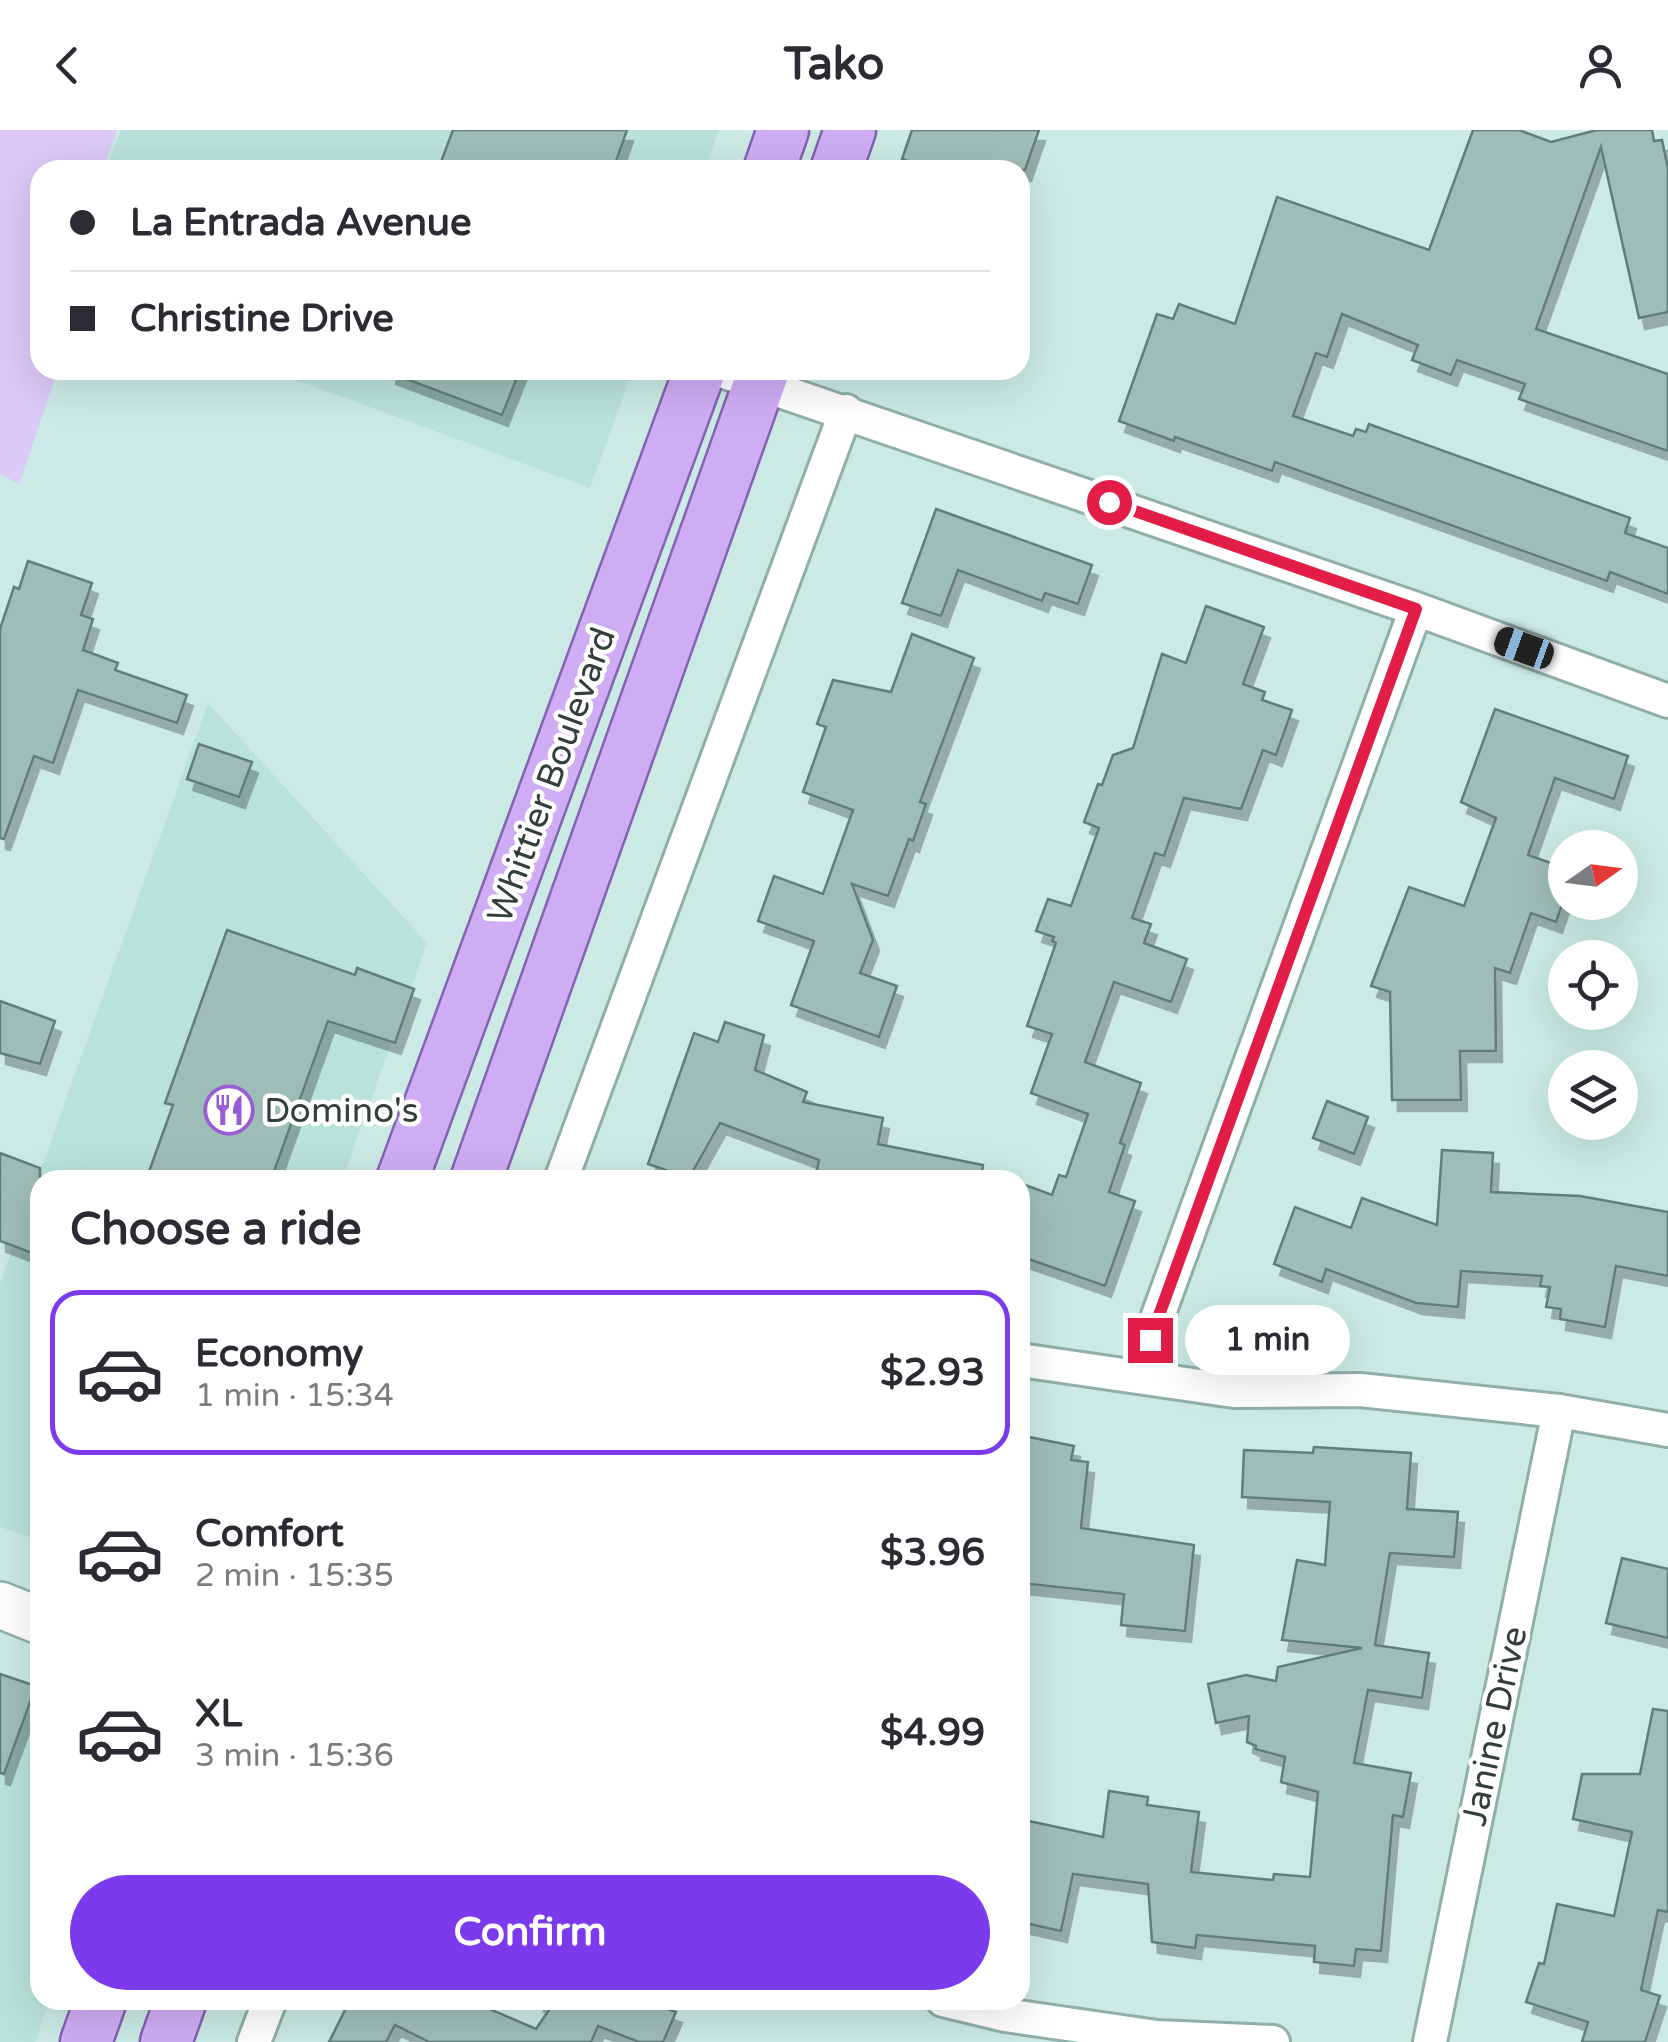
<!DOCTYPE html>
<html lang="en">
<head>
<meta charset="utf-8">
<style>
	:root { --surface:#fff; --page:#f2f2f3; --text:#2b2b33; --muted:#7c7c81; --line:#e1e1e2; --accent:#7c3aed }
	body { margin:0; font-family:"Varela Round",sans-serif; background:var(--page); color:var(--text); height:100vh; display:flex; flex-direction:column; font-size:38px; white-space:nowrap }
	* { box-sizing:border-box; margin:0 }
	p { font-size:32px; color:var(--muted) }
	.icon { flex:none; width:55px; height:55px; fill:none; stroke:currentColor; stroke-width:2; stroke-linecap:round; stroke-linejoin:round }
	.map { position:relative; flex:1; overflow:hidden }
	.drawer { position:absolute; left:30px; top:1040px; width:1000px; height:840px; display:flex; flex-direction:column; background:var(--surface); border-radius:30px; box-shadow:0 10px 40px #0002 }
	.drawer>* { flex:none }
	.guide { position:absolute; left:30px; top:30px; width:1000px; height:220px; border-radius:30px; box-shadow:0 10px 40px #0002; display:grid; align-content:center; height:220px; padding:0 40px; background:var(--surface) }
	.needle { width:65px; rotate:76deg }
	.controls { position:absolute; left:1548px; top:700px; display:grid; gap:20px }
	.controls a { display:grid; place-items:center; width:90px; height:90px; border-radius:50%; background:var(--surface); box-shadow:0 10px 40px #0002; font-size:50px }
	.end { position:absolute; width:45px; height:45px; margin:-22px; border:12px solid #e11d48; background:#fff; box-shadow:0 0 0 5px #fff }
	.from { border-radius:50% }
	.bubble { position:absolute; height:70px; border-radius:35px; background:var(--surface); box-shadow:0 10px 40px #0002; font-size:32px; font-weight:700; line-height:70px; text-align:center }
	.car { position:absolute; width:30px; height:60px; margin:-30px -15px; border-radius:12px; box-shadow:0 0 8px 2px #0007; background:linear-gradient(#222 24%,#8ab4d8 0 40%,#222 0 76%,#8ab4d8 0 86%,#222 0) }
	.guide b { display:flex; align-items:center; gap:35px; height:95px; font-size:38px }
	.guide b+b { border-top:2px solid var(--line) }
	.guide i { width:25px; height:25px; background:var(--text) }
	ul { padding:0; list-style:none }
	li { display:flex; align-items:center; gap:30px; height:165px; margin:0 20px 15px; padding:0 20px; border:5px solid transparent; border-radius:30px }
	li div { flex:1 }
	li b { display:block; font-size:38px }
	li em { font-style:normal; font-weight:700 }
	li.active { border-color:var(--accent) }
	li>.icon { width:90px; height:90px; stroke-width:1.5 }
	h2 { padding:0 40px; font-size:45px; line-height:120px }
	.button { display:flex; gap:20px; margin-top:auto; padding:20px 40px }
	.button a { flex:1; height:115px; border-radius:60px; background:var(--accent); color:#fff; font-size:40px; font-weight:700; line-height:115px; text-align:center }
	header { display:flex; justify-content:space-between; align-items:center; height:130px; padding:0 40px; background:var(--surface); font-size:45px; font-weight:700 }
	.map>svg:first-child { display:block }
	.built { fill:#b9e2db }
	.green { fill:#dbc9f6 }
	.building { fill:#9fbdb7; stroke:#627e79; stroke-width:2.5; filter:url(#shadow) }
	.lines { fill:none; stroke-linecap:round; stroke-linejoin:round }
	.street-casing { stroke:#91afa9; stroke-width:38 }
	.secondary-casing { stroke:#91afa9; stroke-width:50 }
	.primary-casing { stroke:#8463b1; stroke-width:55 }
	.street { stroke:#fff; stroke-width:32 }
	.secondary { stroke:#fff; stroke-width:45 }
	.primary { stroke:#cfadf5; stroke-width:50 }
	.route { stroke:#e11d48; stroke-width:12 }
	.labels { text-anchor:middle; stroke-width:9; stroke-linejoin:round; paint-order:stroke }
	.street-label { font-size:35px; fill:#333f3d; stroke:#fff }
	.poi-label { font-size:35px; fill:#333f3d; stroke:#fff; text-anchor:start }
</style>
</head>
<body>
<header><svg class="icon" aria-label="back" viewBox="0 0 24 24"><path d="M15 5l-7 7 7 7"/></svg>Tako<svg class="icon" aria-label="person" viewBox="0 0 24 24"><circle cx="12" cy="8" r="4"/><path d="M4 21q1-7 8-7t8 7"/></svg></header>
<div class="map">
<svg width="1668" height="1912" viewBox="0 0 1668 1912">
	<defs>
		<filter id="shadow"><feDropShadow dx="6" dy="11" stdDeviation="0" flood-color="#0004"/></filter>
	</defs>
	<rect width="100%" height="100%" fill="#cbeae5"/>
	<g class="built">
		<path d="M121,0H719L704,40H106Z"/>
		<path d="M269,240H633L590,358Z"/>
		<path d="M208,573L427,813L342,1050H40V1411L0,1397V1153Z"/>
		<path d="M0,1556L40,1571V1870H50L35,1912H0Z"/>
	</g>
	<path class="green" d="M0,0H117L103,40H40V240H58L19,354L0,344Z"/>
	<g class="building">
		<path d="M453,0H627L613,40H438Z"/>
		<path d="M912,0H1039L1025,40H933L902,29Z"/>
		<path d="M1473,0H1519L1551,12L1597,0H1652L1654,11L1662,10L1668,39V182L1639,188L1601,17L1536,199L1668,244V321L1519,269L1525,254L1457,230L1451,245L1412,230L1418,215L1342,184L1327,227L1316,223L1293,286L1353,306L1356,299L1366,302L1369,294L1630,388L1625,403L1668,418V464L1610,442L1607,451L1275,332L1272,341L1175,307L1174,311L1119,291L1157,184L1173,189L1179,174L1235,194L1277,67L1429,120Z"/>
		<path d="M391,240H520L502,285L390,243Z"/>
		<path d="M936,379L1092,435L1078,474L1045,463L1042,471L958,440L941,486L902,473Z"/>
		<path d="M28,431L92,453L81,485L93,489L83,520L118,533L115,540L187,565L177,593L78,560L53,633L34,626L4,709L0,708V499L14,457L19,459Z"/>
		<path d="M1206,476L1264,497L1243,554L1265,562L1262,570L1292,580L1276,625L1263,620L1241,679L1184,668L1164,726L1155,723L1132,788L1151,794L1144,813L1187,829L1171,872L1114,852L1085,932L1141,953L1120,1013L1125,1015L1109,1062L1135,1071L1105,1156L1020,1126V1053L1052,1065L1059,1045L1066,1047L1088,984L1031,963L1052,904L1027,896L1056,813L1052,811L1054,807L1036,801L1048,769L1071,776L1099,698L1084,692L1098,654L1102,655L1113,625L1133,618L1162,524L1186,533Z"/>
		<path d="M912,504L974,528L920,672L926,674L913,711L909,709L888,766L852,754L873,810L860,843L897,856L879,907L791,875L814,811L758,791L774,746L823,764L853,680L803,662L826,597L817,594L833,550L891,562Z"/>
		<path d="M1495,579L1628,626L1614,669L1555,648L1528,725L1565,738V766L1556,792L1531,783L1510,843L1495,838L1496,921H1460L1461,970H1392L1390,862L1371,856L1409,757L1464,776L1496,688L1461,672Z"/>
		<path d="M199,614L252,632L239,667L187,649Z"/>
		<path d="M227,800L355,845L357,838L414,859L395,913L328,891L271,1050H146L173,975L165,973Z"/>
		<path d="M0,871L55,891L40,934L0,923Z"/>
		<path d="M725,892L764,905L755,940L807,962L803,972L883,988L878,1014L983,1035L981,1050H844L816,1044L819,1030L720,993L689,1048L648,1034L694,903L718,912Z"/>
		<path d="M1327,971L1368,987L1354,1024L1313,1008Z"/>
		<path d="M1442,1020L1493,1023L1491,1062L1580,1066L1668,1082V1146L1616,1136L1605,1197L1560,1189L1561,1179L1546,1177L1550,1157L1540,1156L1542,1146L1461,1141L1458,1177L1416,1173L1326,1139L1322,1152L1274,1134L1295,1077L1351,1098L1362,1068L1437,1095Z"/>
		<path d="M0,1023L40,1038V1126L0,1111Z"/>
		<path d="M1029,1307L1074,1316L1071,1330L1088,1332L1081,1398L1194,1415L1185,1501L1121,1495L1124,1464L1020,1453V1333Z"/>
		<path d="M1314,1317L1411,1323L1407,1379L1458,1382L1454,1427L1390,1423L1375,1515L1429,1523L1422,1568L1368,1560L1354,1633L1411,1643L1403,1687L1393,1685L1381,1821L1356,1819L1354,1836L1314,1832L1315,1816L1197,1805L1195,1818L1152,1812L1148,1754L1073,1744L1061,1801L1020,1792V1689L1103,1707L1109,1661L1148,1667L1147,1675L1199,1682L1191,1742L1273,1750L1274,1744L1310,1747L1318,1662L1281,1652L1285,1627L1255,1619L1256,1616L1247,1612L1249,1586L1216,1593L1208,1554L1246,1545L1276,1551L1278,1537L1362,1518L1282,1510L1297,1430L1325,1435L1330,1372L1242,1367L1244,1320L1313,1323Z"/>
		<path d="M1622,1428L1668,1439V1508L1606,1493Z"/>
		<path d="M0,1544L36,1556L4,1644L0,1643Z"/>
		<path d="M1653,1579L1668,1581V1782L1658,1780L1641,1860L1660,1866L1645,1912H1582L1588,1892L1526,1872L1539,1833L1544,1834L1557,1774L1614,1786L1632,1702L1573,1689L1582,1644H1640Z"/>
		<path d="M344,1870H469L536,1899L551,1877L537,1870H645L676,1882L663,1912H639L598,1896L591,1912H429L395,1895L386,1912H329L349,1872Z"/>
	</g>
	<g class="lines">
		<g class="street-casing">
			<g id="street">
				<path d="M719,240L1416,479L1668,571"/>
				<path d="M561,1050L846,281"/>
				<path d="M1020,1230L1234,1261L1360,1260L1559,1281L1668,1300"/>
				<path d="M1136,1246L1416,479"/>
				<path d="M943,1870L1005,1885L1157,1907L1273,1912"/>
				<path d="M254,1912L270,1870"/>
				<path d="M1430,1912L1559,1281"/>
			</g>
		</g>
		<g class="secondary-casing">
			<path id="secondary" d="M0,1475L40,1491"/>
		</g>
		<g class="primary-casing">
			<g id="primary">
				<path d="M769,40L783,0"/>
				<path d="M836,40L850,0"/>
				<path d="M402,1050L700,240"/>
				<path d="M476,1050L764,240"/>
				<path d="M86,1912L101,1870"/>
				<path d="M166,1912L181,1870"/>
			</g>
		</g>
		<use href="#street" class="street"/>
		<use href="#secondary" class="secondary"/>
		<use href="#primary" class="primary"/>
	</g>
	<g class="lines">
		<path class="route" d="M1109,372L1416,479L1150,1210"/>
	</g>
	<defs>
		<g id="restaurant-ring" transform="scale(2.5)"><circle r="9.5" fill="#fff" stroke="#975dd5" stroke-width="1.5"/><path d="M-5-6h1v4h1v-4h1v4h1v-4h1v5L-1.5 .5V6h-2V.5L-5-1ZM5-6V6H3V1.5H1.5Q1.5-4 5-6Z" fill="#975dd5"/></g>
	</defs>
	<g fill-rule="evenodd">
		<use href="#restaurant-ring" x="229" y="980"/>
	</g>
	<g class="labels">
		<g class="street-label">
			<text transform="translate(551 645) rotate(-70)" y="12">Whittier Boulevard</text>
			<text transform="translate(1494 1596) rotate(-78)" y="12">Janine Drive</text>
		</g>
		<g class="poi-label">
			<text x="264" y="992">Domino's</text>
		</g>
	</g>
</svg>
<div class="controls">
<a><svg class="needle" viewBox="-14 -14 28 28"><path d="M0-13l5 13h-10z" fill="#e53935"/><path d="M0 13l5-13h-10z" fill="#7c7c81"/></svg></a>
<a><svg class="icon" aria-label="locate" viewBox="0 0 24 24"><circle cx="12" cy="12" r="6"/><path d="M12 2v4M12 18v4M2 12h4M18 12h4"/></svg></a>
<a><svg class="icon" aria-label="layers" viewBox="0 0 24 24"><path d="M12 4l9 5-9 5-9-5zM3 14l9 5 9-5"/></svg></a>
</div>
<i class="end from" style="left:1109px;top:372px"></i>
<i class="end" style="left:1150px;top:1210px"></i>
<div class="bubble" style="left:1185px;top:1175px;width:165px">1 min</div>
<i class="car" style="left:1524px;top:518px;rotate:290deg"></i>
<div class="guide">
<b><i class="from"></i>La Entrada Avenue</b>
<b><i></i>Christine Drive</b>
</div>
<section class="drawer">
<h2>Choose a ride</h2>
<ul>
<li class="active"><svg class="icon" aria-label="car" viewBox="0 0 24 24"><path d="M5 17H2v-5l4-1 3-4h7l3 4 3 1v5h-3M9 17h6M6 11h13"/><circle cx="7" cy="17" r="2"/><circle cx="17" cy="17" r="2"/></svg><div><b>Economy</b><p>1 min · 15:34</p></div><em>$2.93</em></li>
<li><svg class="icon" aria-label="car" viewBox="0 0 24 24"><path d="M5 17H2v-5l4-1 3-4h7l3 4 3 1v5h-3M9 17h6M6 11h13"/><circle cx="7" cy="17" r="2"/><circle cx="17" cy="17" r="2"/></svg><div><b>Comfort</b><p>2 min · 15:35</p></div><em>$3.96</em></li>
<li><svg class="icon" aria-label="car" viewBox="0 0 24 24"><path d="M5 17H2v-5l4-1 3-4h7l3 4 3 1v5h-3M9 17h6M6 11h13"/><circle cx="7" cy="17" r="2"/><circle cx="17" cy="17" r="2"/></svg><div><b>XL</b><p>3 min · 15:36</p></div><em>$4.99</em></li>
</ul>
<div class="button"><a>Confirm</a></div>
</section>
</div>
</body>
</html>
